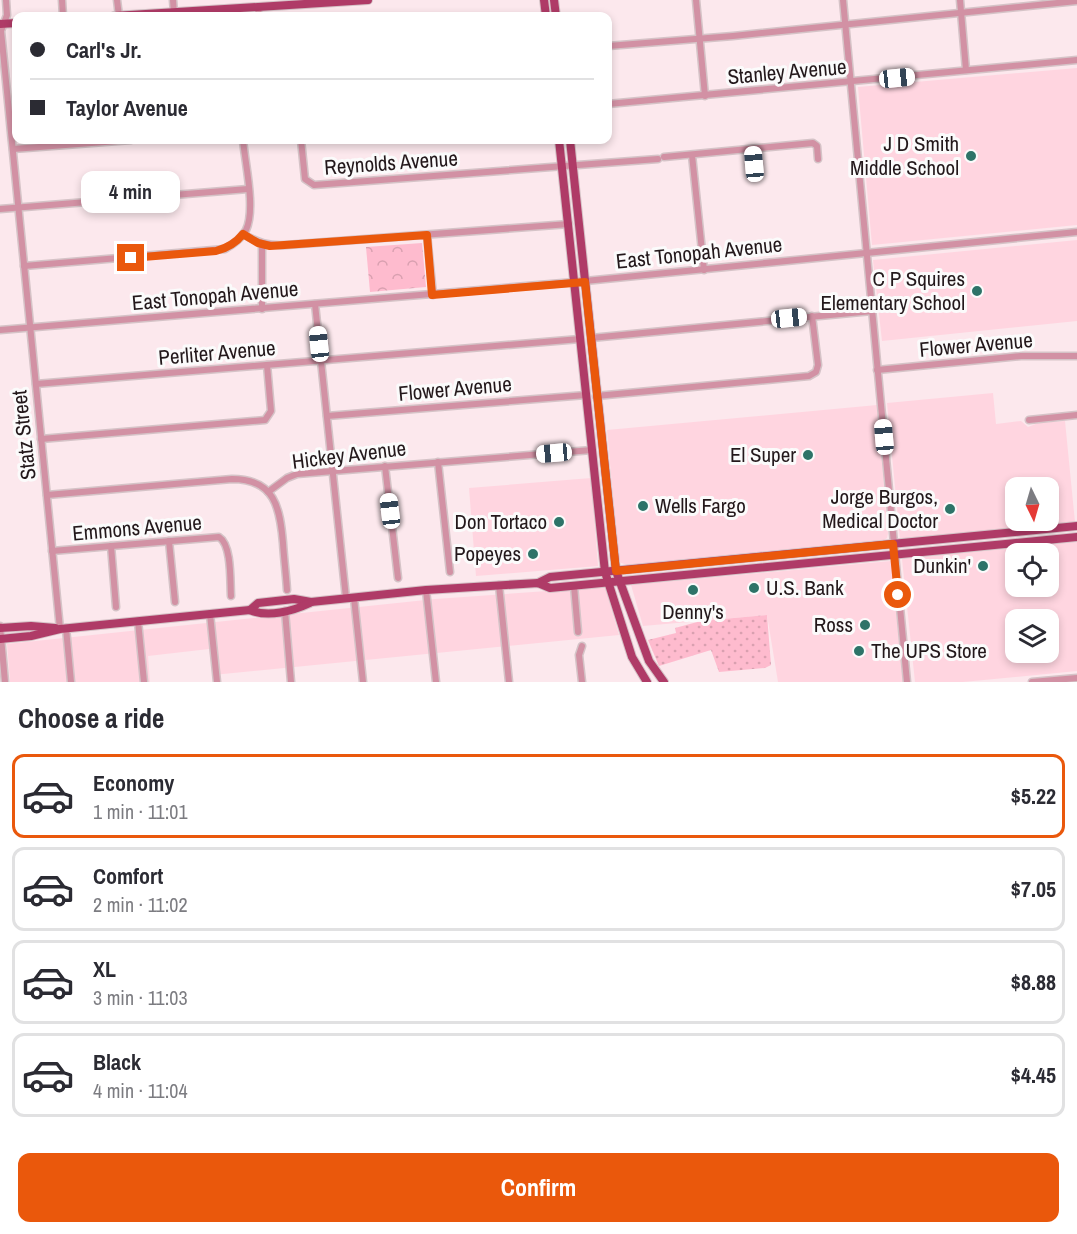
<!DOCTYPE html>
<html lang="en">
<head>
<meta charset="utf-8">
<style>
	:root { --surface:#fff; --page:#f2f2f3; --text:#2b2b33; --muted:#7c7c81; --line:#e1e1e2; --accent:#ea580c }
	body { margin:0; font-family:"Archivo Narrow",sans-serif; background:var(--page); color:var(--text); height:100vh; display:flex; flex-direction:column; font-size:22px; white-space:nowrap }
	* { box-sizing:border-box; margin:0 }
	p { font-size:20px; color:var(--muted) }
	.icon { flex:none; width:33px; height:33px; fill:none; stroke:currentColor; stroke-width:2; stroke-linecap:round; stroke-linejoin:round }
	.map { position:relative; height:682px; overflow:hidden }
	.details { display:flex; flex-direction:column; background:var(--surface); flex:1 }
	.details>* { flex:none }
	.top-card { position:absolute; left:12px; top:12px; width:600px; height:132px; border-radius:12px; box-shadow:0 3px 9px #0003; display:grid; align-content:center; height:132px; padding:0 18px; background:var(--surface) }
	.needle { width:39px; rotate:175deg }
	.controls { position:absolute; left:1005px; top:477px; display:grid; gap:12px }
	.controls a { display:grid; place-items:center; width:54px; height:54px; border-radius:12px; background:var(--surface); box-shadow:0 3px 9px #0003; font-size:30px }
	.end { position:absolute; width:27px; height:27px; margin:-14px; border:8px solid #ea580c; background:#fff; box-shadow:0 0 0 3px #fff }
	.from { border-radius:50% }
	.bubble { position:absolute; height:42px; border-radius:12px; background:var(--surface); box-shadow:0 3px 9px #0003; font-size:20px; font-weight:700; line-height:42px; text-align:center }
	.car { position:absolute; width:18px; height:36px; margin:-18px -9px; border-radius:8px; box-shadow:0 0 4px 2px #0007; background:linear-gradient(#fff 24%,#345 0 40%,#fff 0 76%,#345 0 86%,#fff 0) }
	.top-card b { display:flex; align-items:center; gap:21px; height:57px; font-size:22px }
	.top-card b+b { border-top:2px solid var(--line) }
	.top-card i { width:15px; height:15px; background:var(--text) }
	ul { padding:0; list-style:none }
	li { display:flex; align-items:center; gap:18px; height:84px; margin:0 12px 9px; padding:0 6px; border:3px solid var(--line); border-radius:12px }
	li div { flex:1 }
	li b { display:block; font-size:22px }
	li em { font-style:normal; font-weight:700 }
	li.current { border-color:var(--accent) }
	li>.icon { width:54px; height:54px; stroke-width:1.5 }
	h2 { padding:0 18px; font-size:27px; line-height:72px }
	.primary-button { display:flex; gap:12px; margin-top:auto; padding:12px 18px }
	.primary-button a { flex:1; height:69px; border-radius:12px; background:var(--accent); color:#fff; font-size:24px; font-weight:700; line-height:69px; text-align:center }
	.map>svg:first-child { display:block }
	.built { fill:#ffd5e0; fill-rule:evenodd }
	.grass { fill:url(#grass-dots) }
	.park { fill:url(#park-crowns) }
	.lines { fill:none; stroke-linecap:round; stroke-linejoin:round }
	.minor-casing { stroke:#d5c3c7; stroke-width:9 }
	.major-casing { stroke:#d5c3c7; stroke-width:10 }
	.minor { stroke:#d291a4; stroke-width:6 }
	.major { stroke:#af3b67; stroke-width:8 }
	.route { stroke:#ea580c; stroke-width:8 }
	.poi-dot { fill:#2e7368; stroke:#fbfbfb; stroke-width:2 }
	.labels { text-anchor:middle; stroke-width:6; stroke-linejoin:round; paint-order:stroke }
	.street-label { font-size:21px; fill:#23181b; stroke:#fbfbfb }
	.poi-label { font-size:21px; fill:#23181b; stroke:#fbfbfb; text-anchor:end }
</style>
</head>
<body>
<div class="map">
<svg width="1077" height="682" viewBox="0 0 1077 682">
	<defs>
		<pattern id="grass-dots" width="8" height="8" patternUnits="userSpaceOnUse" patternTransform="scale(1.5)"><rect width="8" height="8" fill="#febbce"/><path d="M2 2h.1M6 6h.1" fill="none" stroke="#d9a0b0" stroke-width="1.8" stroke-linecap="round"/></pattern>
		<pattern id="park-crowns" width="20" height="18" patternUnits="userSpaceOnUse" patternTransform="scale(1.5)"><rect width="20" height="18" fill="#febbce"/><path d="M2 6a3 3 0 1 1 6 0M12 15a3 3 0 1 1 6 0" fill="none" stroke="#d9a0b0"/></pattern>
	</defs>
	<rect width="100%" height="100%" fill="#fce8ed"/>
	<g class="built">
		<path d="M1077,68V225L872,245L858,87Z"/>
		<path d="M1077,240V321L882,341L873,260Z"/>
		<path d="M993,393L996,424L1021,421L1028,427L1038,423L1065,421L1075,522L900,539L887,403ZM1016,488H1048V520H1016Z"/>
		<path d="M877,405L888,533L887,538L884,540L627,565L619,562L607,430Z"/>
		<path d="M591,478L598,566L476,576L469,488Z"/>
		<path d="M1077,542V671L963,682H915L902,559ZM1016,554H1048V586H1016ZM1016,620H1048V652H1016Z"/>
		<path d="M891,561L903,682H778L767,615L643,626L631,585Z"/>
		<path d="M605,587L619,635L213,675L209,649L148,656L150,682H10L7,644L435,599Z"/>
	</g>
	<path class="grass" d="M767,615L771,665L765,668L719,672L711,650L659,666L648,640L676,633L675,628L701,621Z"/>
	<path class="park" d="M422,243L426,287L370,292L366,247Z"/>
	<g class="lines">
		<g class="minor-casing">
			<g id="minor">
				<path d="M6,0L7,15L1,31L60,629"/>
				<path d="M62,0L63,16"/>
				<path d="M117,0L119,16"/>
				<path d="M173,0L174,13"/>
				<path d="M696,0L705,96"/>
				<path d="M843,0L907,682"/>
				<path d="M960,0L966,70"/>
				<path d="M258,7L259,16"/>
				<path d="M608,46L733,36L1077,1"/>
				<path d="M608,104L1077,60"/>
				<path d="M301,140L305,179L314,185L658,159"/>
				<path d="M13,149L131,140"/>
				<path d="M753,149L754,163"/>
				<path d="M692,155L704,270"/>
				<path d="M664,157L813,143L817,146L818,159"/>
				<path d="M0,209L248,189"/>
				<path d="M243,234C258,243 269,246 286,245L569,224"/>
				<path d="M427,235L433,295"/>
				<path d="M24,266L225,249C233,244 241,239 246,230C256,209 245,163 243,140"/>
				<path d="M315,304L346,598"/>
				<path d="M262,309V244"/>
				<path d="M0,330L575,282L1077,232"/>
				<path d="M591,338L872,311"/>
				<path d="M877,370L1021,356H1077"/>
				<path d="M36,384L580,339"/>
				<path d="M596,396L809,376L816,372L818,365L812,316"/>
				<path d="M327,416L586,395"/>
				<path d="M1029,420L1077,415"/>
				<path d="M41,439L265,420L271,411L267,365"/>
				<path d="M438,462L450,572"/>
				<path d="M385,466L398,578"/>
				<path d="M268,492L287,478L297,474L592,450"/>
				<path d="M47,495L232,479C275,479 280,508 283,543C284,559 286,574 287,590"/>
				<path d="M169,541L175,602"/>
				<path d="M111,546L116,607"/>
				<path d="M52,551L219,537C232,545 230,581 231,596"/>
				<path d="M499,585L509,682"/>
				<path d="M574,586L578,632"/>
				<path d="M426,590L436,682"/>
				<path d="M354,598L363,682"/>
				<path d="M285,611L291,682"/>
				<path d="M210,614L217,682"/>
				<path d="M138,621L144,682"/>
				<path d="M0,626L5,682"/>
				<path d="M66,628L71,682"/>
				<path d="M582,682L579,655L582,646"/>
				<path d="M1032,682L1077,678"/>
			</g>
		</g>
		<g class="major-casing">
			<g id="major">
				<path d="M544,0L546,16"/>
				<path d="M554,0L556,16"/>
				<path d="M114,16L368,0"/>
				<path d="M0,24L16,23"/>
				<path d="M559,140L605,572L632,657L647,682"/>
				<path d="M570,140L616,571L649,661L664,682"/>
				<path d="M538,583L550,577L1077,526"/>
				<path d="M250,610L258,603L294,599L311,602L426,590L538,583L550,588L1077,537"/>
				<path d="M0,628L31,626L55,628"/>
				<path d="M0,639L31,636L60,629L250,610C268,618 293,611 310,603"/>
			</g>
		</g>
		<use href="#minor" class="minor"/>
		<use href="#major" class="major"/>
	</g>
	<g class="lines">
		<path class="route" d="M131,258L216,251C227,248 236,243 243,234L258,243L270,246L427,235L432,295L585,282L616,571L893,544L898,595"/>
	</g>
	<g class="poi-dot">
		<circle cx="971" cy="156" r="6"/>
		<circle cx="977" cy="291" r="6"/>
		<circle cx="808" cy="455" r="6"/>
		<circle cx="643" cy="506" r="6"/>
		<circle cx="950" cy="509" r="6"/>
		<circle cx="559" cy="522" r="6"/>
		<circle cx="533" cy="554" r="6"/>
		<circle cx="983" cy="566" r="6"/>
		<circle cx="754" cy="588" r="6"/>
		<circle cx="693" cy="590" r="6"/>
		<circle cx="865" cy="625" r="6"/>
		<circle cx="859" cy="651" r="6"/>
	</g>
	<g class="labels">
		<g class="street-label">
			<text transform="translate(787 72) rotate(-5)" y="7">Stanley Avenue</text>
			<text transform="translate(391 163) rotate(-4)" y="7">Reynolds Avenue</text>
			<text transform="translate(699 253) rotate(-6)" y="7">East Tonopah Avenue</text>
			<text transform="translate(215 296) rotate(-5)" y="7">East Tonopah Avenue</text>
			<text transform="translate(976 345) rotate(-5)" y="7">Flower Avenue</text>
			<text transform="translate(217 353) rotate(-5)" y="7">Perliter Avenue</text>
			<text transform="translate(455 389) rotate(-5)" y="7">Flower Avenue</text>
			<text transform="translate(24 435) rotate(-96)" y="7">Statz Street</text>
			<text transform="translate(349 455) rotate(-7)" y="7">Hickey Avenue</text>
			<text transform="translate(137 528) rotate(-5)" y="7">Emmons Avenue</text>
		</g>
		<g class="poi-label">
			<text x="959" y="151">J D Smith<tspan x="959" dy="24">Middle School</tspan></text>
			<text x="965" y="286">C P Squires<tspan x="965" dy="24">Elementary School</tspan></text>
			<text x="796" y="462">El Super</text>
			<text x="938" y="504">Jorge Burgos,<tspan x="938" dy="24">Medical Doctor</tspan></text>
			<text x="655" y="513" text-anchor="start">Wells Fargo</text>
			<text x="547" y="529">Don Tortaco</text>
			<text x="521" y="561">Popeyes</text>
			<text x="971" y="573">Dunkin'</text>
			<text x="766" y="595" text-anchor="start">U.S. Bank</text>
			<text x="693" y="619" text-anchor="middle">Denny's</text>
			<text x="853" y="632">Ross</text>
			<text x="871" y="658" text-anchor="start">The UPS Store</text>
		</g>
	</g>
</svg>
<div class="controls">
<a><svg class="needle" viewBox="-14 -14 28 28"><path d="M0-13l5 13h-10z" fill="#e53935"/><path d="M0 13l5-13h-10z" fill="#7c7c81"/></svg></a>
<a><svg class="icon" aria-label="locate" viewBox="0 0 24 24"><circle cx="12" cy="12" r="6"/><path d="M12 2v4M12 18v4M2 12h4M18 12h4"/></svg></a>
<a><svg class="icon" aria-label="layers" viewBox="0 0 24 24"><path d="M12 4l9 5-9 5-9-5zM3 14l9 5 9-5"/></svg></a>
</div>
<i class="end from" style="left:898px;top:595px"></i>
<i class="end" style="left:131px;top:258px"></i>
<div class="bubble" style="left:81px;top:171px;width:99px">4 min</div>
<i class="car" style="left:897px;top:78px;rotate:84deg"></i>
<i class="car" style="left:754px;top:164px;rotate:355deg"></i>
<i class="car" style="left:789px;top:318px;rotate:84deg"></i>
<i class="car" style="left:319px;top:344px;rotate:354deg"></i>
<i class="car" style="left:884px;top:437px;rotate:355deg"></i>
<i class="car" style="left:554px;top:453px;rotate:265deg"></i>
<i class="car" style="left:390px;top:511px;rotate:353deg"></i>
<div class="top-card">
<b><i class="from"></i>Carl's Jr.</b>
<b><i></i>Taylor Avenue</b>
</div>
</div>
<section class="details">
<h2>Choose a ride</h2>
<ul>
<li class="current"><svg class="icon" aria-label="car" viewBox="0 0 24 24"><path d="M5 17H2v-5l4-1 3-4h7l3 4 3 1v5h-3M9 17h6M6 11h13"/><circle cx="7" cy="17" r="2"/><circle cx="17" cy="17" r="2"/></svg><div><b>Economy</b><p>1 min · 11:01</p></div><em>$5.22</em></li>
<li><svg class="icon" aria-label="car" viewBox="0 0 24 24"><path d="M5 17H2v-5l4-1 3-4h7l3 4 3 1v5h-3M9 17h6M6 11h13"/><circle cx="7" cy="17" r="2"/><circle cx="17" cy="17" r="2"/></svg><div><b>Comfort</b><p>2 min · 11:02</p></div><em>$7.05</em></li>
<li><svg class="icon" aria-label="car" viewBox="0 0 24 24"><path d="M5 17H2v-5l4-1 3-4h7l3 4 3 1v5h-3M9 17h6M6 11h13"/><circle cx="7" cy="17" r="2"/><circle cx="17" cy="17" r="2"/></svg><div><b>XL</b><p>3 min · 11:03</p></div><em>$8.88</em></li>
<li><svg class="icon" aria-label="car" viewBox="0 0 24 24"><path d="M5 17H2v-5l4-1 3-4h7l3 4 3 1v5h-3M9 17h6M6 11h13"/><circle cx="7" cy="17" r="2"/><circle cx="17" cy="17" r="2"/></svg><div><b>Black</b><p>4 min · 11:04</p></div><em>$4.45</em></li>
</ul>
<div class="primary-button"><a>Confirm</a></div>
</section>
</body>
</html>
